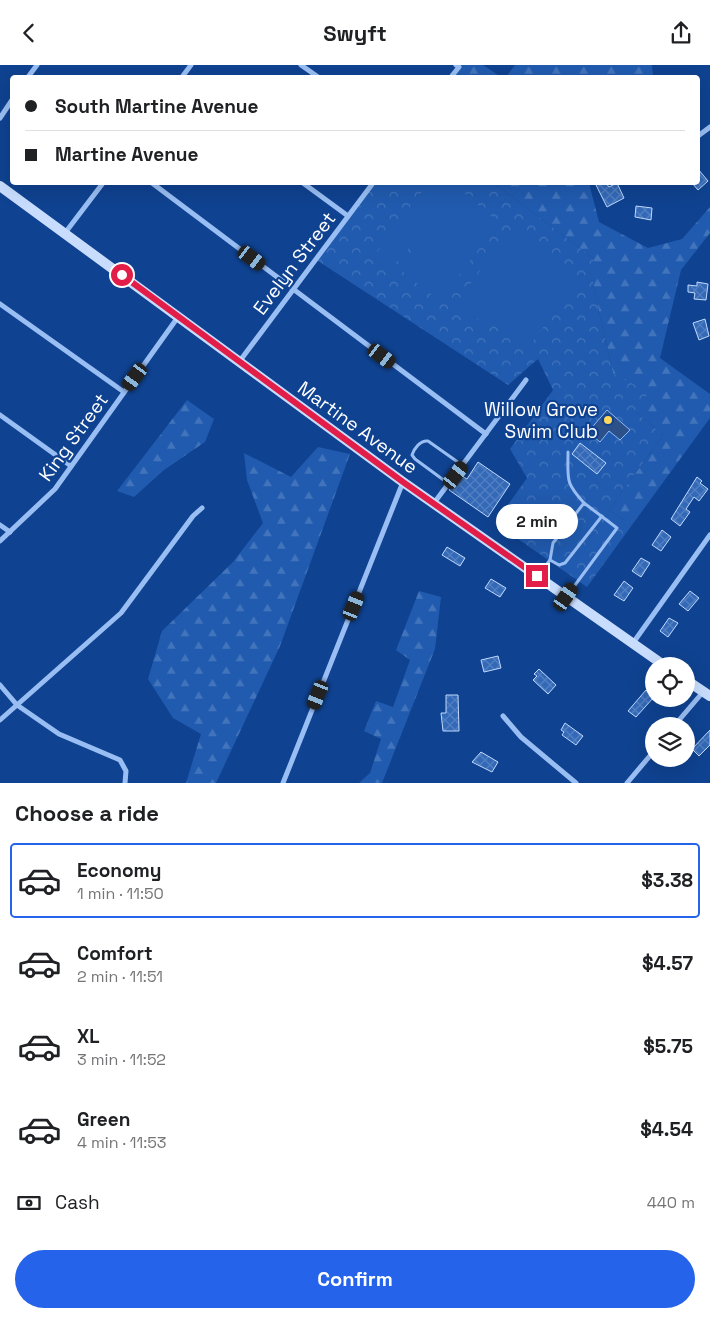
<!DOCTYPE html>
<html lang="en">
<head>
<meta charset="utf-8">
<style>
	:root { --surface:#fff; --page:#f6f6f6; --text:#202124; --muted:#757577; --line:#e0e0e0; --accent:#2563eb }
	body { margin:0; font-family:"Space Grotesk",sans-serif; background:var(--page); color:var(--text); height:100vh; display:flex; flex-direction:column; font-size:19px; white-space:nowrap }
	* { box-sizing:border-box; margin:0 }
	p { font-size:16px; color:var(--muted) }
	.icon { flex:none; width:28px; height:28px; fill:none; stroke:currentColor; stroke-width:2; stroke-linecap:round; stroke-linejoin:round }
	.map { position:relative; height:718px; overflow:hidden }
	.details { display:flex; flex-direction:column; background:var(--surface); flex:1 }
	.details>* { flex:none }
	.top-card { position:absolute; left:10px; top:10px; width:690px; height:110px; border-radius:5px; box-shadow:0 5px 20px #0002; display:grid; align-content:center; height:110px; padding:0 15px; background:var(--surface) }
	.buttons { position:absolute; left:645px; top:592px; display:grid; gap:10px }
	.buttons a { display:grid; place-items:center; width:50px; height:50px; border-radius:50%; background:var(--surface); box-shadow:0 5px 20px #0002; font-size:25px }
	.end { position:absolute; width:22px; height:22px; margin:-11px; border:6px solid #e11d48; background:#fff; box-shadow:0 0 0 2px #fff }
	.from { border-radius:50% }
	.bubble { position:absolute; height:35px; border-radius:18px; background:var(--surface); box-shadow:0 5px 20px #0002; font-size:16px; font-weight:800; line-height:35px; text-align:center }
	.car { position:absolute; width:15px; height:30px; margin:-15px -8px; border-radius:6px; box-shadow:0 0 4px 1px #0007; background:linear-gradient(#222 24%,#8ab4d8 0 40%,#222 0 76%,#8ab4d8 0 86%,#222 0) }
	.top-card b { display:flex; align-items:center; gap:18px; height:48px; font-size:19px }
	.top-card b+b { border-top:1px solid var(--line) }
	.top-card i { width:12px; height:12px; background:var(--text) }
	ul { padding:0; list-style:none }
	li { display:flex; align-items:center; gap:15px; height:75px; margin:0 10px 8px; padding:0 5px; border:2px solid transparent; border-radius:5px }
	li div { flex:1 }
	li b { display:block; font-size:19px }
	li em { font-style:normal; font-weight:800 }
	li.on { border-color:var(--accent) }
	li>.icon { width:45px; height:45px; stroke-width:1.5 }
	h2 { padding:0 15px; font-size:22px; line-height:60px }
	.pay { display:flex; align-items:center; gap:12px; height:55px; padding:0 15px; font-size:19px }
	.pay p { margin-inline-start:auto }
	.button { display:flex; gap:10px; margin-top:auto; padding:10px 15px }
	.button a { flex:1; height:58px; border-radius:30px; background:var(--accent); color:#fff; font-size:20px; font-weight:800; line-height:58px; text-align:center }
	header { display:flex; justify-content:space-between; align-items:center; height:65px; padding:0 15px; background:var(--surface); font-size:22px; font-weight:800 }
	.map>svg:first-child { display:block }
	.forest { fill:url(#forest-firs) }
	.park { fill:url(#park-crowns) }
	.pitch { fill:#215baf }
	.water { fill:#2b508a; stroke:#8ab8f7 }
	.building { fill:url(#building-cross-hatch); stroke:#c0d9fe }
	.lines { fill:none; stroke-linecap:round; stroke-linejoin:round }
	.service { stroke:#99bef3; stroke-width:3 }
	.minor { stroke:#99bef3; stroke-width:5 }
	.secondary { stroke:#c8ddfd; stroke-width:10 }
	.route { stroke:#e11d48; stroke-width:6 }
	.poi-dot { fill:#ffd75b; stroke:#0f4290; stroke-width:2 }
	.labels { text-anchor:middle; stroke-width:4.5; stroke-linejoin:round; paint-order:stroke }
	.street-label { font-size:19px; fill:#fff; stroke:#0f4290 }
	.poi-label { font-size:19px; fill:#fff; stroke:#0f4290; text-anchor:end }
</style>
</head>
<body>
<header><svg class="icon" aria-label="back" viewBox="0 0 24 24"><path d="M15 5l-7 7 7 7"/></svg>Swyft<svg class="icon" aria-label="share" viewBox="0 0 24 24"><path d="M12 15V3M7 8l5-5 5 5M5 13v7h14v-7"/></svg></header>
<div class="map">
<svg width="710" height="718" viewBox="0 0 710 718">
	<defs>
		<pattern id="forest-firs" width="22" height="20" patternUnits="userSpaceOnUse" patternTransform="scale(1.25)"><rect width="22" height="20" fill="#215baf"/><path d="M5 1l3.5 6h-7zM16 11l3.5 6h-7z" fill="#4274bb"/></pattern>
		<pattern id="park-crowns" width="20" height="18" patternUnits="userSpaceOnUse" patternTransform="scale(1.25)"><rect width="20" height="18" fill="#215baf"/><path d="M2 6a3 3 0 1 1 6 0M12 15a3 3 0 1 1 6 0" fill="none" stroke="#4274bb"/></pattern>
		<pattern id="building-cross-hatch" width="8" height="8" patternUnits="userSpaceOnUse" patternTransform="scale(1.25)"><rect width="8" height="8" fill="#3369b7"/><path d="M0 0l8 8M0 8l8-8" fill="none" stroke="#5280c2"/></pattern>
	</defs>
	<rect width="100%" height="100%" fill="#0f4290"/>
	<g class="forest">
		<path d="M459,0H483L501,12H450Z"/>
		<path d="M515,0H652L653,12H506Z"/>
		<path d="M494,118H589L599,157L648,183L682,174L710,142V168L681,205L660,293L710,329V353L632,460L609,445L663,370L635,346L613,309L593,219V193Z"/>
		<path d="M187,335L214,354L205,377L164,405L134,432L117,426Z"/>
		<path d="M318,382L350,389L280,581L216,718H186L201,669L173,653L148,614L162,566L233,497L263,458L247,415L244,388L291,412Z"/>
		<path d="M419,526L441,532L435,584L382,718H359L370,708L381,674L364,666L376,636L393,642L410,595L396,585Z"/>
	</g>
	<path class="park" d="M375,118H494L593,193V219L613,309L649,327L635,346L663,370L609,445L632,460L587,522L495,458L527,413L510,384L553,325L538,294L508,320L318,196Z"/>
	<g class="pitch">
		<path d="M429,118H452L499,158L439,236L401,205L417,184L393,164Z"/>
		<path d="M512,164L580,214L528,282L494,257L489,263L456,238Z"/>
		<path d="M394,169L409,183L391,203L375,189Z"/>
	</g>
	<path class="water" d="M607,345L630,365L620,375L609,366L600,377L588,367Z"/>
	<g class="building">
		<path d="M698,104L708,116L698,125L692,118H698Z"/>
		<path d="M601,118H606L609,122L617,118L624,133L607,142L596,120Z"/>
		<path d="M636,141L652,143L651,155L635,152Z"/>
		<path d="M697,217L708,219L706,235L694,234L695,228L688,227V220L697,221Z"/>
		<path d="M705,254L709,271L699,275L693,258Z"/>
		<path d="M580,378L606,398L597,409L572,389Z"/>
		<path d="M478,397L510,419L488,452L449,425L460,410L467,414Z"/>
		<path d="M697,412L702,416L700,418L708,424L699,436L694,432L686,444L690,447L680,461L671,454Z"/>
		<path d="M662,465L671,472L661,486L652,480Z"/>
		<path d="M447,482L465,493L460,501L442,490Z"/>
		<path d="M641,493L650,498L641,512L632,506Z"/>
		<path d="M491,514L506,523L500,532L485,523Z"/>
		<path d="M624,516L633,523L624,536L614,530Z"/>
		<path d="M690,526L699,533L688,546L679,539Z"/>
		<path d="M669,553L678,558L668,572L660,566Z"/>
		<path d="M498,591L501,603L484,607L481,595Z"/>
		<path d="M539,604L556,620L548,629L533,615L537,611L534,609Z"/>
		<path d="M646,625L654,632L636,652L628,646Z"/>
		<path d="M446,630H458L459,666H443L441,648H446Z"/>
		<path d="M565,658L583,671L576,680L562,670L564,667L561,665Z"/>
		<path d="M710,665V680L699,691L692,684Z"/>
		<path d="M481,687L498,697L492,707L472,697Z"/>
	</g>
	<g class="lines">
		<g class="service">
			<path d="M568,387C568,415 565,417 584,438"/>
			<path d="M449,419L415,394L412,390C414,384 420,375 428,376L462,400"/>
			<path d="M550,495L559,500L565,498L602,451"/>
			<path d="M538,511L550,495L553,478L584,438L617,463L567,531"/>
		</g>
		<g class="minor">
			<path d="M301,0L318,12"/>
			<path d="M28,12L37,0"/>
			<path d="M182,12L191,0"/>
			<path d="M451,12L459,2L456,0"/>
			<path d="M0,53L12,35"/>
			<path d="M698,71L710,62"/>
			<path d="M152,118L486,369"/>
			<path d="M303,118L348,151"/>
			<path d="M65,168L103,118"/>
			<path d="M0,239L124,327"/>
			<path d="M239,297L373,118"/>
			<path d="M0,350L71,401"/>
			<path d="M434,438L526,315"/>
			<path d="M0,460L10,467"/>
			<path d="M0,476L55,424L178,252"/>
			<path d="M633,578L710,470"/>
			<path d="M0,620L17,640L59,669L120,695L126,706L125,718"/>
			<path d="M503,651L521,672L576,718"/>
			<path d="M0,655L121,548L193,451L202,443"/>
			<path d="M674,661L703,627"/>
			<path d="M283,718L403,417"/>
			<path d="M627,718L654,686"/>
		</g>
		<g class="secondary">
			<path d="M0,121L403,417L665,601"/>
			<path d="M686,615L710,631"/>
		</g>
	</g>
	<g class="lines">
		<path class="route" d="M122,210L403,417L537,511"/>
	</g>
	<circle class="poi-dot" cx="608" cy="355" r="5"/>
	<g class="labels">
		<g class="street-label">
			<text transform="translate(294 198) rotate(-53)" y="7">Evelyn Street</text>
			<text transform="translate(358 362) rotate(36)" y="7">Martine Avenue</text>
			<text transform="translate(73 372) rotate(-54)" y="7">King Street</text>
		</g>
		<g class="poi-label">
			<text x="598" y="351">Willow Grove<tspan x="598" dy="22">Swim Club</tspan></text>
		</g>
	</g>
</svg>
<div class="buttons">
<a><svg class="icon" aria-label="locate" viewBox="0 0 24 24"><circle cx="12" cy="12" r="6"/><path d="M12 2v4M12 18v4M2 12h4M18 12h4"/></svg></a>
<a><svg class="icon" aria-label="layers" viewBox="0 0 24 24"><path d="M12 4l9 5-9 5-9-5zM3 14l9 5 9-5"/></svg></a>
</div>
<i class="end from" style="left:122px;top:210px"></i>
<i class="end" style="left:537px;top:511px"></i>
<div class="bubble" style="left:496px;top:439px;width:82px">2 min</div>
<i class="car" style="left:252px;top:193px;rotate:127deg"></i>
<i class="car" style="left:382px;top:291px;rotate:127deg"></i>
<i class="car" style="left:135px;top:312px;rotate:216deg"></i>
<i class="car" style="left:456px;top:410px;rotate:37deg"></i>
<i class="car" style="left:566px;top:532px;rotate:35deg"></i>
<i class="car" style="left:354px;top:541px;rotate:22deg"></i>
<i class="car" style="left:318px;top:630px;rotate:202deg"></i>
<div class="top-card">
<b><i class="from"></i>South Martine Avenue</b>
<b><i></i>Martine Avenue</b>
</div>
</div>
<section class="details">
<h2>Choose a ride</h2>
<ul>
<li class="on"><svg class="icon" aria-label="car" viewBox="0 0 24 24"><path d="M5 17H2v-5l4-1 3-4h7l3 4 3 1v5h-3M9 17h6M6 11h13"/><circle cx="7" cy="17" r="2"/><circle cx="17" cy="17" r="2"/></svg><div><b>Economy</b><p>1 min · 11:50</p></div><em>$3.38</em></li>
<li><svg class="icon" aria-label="car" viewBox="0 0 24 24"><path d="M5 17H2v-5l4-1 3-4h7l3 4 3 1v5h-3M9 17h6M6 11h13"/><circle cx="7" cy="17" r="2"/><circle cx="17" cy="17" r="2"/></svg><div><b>Comfort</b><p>2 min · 11:51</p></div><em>$4.57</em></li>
<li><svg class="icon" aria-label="car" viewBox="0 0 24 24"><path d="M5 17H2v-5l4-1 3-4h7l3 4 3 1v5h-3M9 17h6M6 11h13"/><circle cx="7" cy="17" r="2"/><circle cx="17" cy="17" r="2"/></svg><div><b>XL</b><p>3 min · 11:52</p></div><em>$5.75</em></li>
<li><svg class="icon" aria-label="car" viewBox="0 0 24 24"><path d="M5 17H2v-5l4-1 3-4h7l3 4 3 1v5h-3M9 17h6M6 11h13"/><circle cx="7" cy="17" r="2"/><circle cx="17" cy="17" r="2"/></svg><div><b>Green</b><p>4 min · 11:53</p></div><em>$4.54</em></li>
</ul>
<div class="pay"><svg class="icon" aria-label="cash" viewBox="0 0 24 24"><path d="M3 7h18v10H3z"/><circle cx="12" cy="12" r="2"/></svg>Cash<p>440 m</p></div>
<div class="button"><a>Confirm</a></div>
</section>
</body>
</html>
